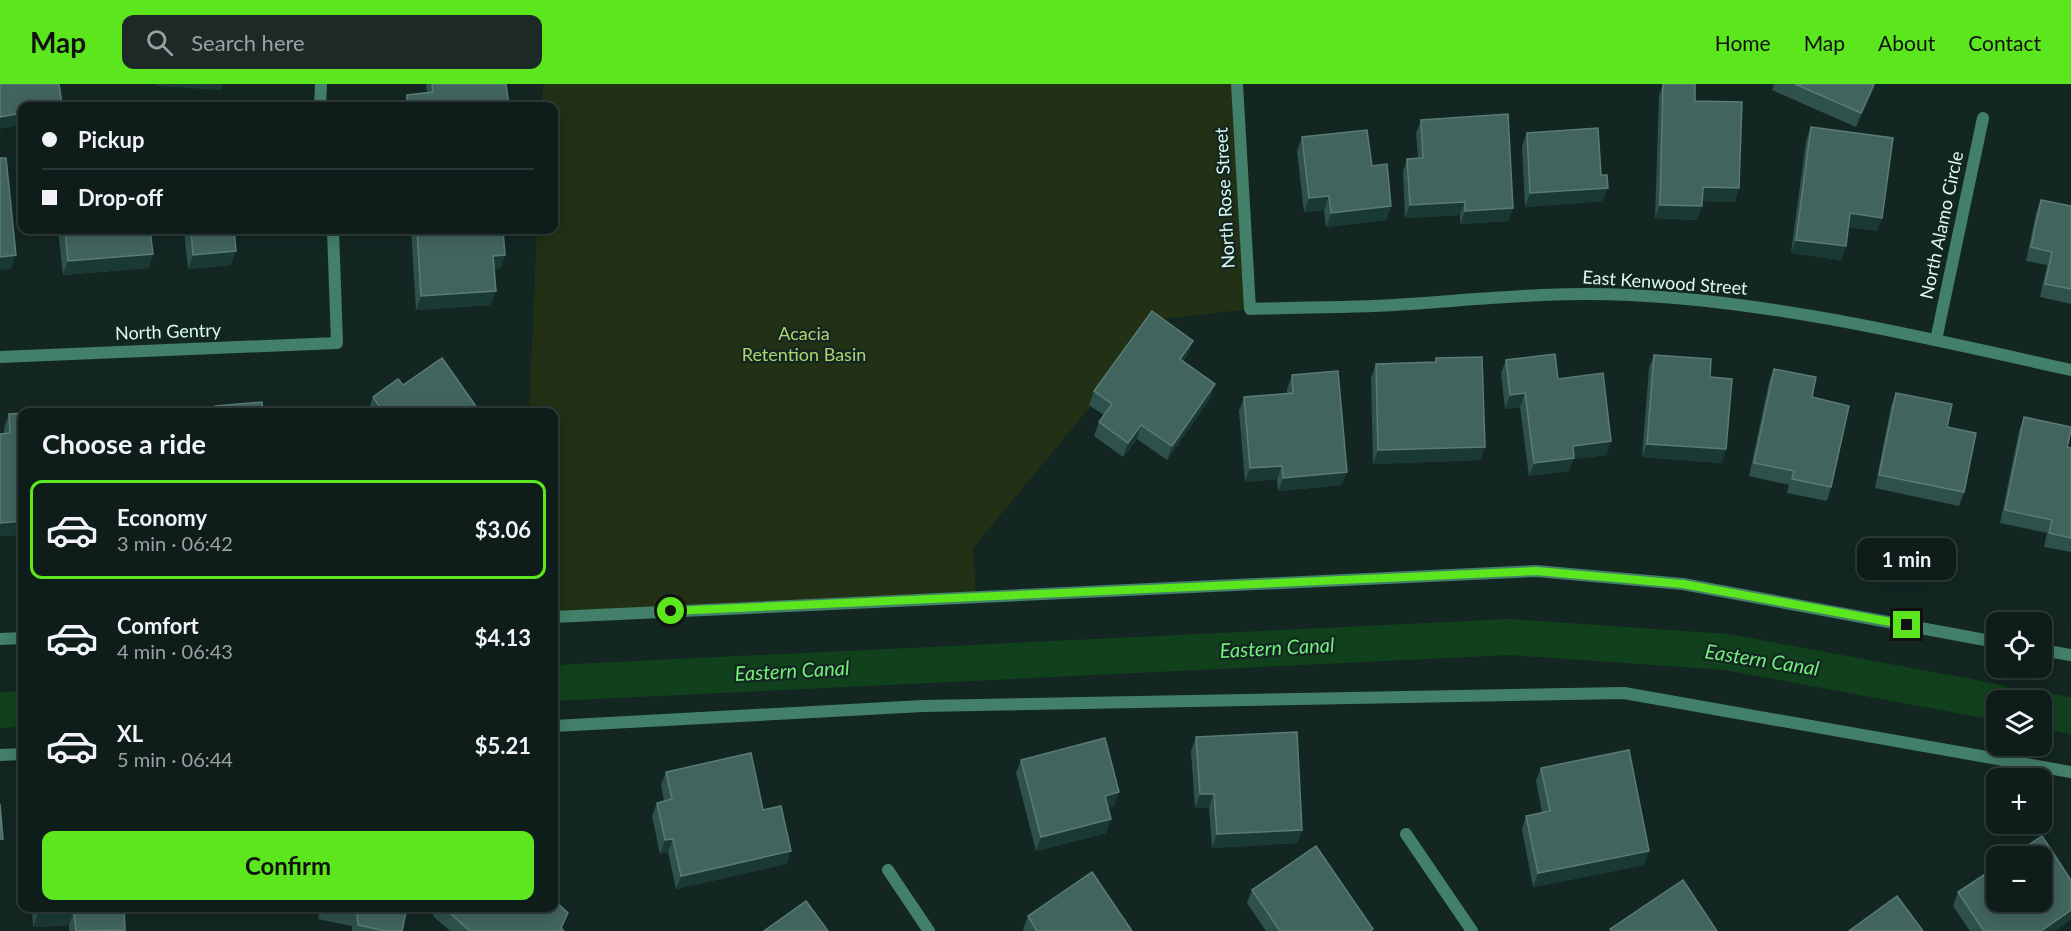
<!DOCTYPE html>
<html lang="en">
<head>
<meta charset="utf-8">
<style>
	:root { --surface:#0e1c1a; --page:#1c2927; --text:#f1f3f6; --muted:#9ba1a2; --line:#2e3a39; --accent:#5be61d }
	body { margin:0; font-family:Lato,sans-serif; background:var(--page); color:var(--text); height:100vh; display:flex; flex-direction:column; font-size:22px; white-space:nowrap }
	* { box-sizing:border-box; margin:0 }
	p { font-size:20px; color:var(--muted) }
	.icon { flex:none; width:33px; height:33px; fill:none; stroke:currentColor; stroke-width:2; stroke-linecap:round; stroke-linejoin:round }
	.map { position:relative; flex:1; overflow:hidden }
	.drawer { position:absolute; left:18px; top:324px; width:540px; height:504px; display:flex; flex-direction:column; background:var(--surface); border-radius:12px; box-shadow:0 3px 15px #0003,0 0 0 2px var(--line) }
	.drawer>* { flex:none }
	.hud { position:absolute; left:18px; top:18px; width:540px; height:132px; border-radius:12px; box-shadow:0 3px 15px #0003,0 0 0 2px var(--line); display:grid; align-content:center; height:132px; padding:0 24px; background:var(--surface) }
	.tools { position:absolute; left:1986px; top:528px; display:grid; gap:12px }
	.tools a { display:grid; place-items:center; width:66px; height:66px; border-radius:12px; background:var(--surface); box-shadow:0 3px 15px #0003,0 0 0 2px var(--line); font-size:30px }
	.end { position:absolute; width:27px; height:27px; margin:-14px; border:8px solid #5be61d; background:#111; box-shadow:0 0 0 3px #111 }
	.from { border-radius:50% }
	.bubble { position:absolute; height:42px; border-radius:12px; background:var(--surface); box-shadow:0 3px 15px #0003,0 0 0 2px var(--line); font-size:20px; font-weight:700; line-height:42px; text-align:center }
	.hud b { display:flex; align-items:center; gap:21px; height:57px; font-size:22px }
	.hud b+b { border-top:2px solid var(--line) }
	.hud i { width:15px; height:15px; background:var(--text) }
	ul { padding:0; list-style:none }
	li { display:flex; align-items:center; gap:18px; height:99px; margin:0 12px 9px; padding:0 12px; border:3px solid transparent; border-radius:12px }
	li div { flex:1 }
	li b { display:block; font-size:22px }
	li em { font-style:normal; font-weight:700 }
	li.selected { border-color:var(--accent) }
	li>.icon { width:54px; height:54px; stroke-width:1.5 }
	h2 { padding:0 24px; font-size:27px; line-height:72px }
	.button { display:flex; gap:12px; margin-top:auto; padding:12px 24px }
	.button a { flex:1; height:69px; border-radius:12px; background:var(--accent); color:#111; font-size:24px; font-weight:700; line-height:69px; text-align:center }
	header { display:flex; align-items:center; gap:36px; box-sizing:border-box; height:84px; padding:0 30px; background:var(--accent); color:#111 }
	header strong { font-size:28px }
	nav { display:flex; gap:33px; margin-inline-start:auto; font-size:21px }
	.search { width:420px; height:54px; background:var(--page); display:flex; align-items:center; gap:15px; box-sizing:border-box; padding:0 21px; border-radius:12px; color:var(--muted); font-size:22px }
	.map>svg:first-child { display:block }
	.green { fill:#223016 }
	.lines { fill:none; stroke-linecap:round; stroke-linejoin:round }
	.canal { stroke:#11411c; stroke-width:36 }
	.lane { stroke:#438069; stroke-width:12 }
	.street { stroke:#438069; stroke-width:12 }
	.wall { fill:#2e524b }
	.shaded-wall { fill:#1b3933 }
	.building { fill:#41645d; stroke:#597c74; stroke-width:1.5 }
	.route { stroke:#5be61d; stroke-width:8 }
	.labels { text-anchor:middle; stroke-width:4.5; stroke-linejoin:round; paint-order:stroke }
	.street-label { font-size:18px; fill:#dcfbf2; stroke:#132622 }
	.park-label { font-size:18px; fill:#b1d46f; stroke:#132622 }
	.water-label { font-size:20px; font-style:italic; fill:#75ef7c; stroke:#132622 }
</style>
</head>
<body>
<header>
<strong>Map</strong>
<div class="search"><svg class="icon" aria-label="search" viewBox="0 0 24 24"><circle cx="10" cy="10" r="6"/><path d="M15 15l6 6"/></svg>Search here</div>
<nav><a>Home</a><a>Map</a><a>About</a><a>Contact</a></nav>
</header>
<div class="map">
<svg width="2071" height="847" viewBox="0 0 2071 847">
	<rect width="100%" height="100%" fill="#132622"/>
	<path class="green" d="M543,0H1237L1250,225L1163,235L973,464L976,513L554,533V328H529L537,146H554V22H542Z"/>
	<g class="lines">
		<g class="canal">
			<path d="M554,599L1510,553L1727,568L1996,618"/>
			<path d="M0,626L22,625"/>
			<path d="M2042,626L2071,632"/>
		</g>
		<g class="lane">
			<path d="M554,533L1536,487L1683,500L1996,558"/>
			<path d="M0,555L22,554"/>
			<path d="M2042,566L2071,571"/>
			<path d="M554,642L923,622L1624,609L2071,688"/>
			<path d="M0,671L22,670"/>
		</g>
		<g class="street">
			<path d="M1237,0L1250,225C1303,223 1356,224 1409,220C1483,215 1555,207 1630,211C1778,218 1926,254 2071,286"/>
			<path d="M320,22L321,0"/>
			<path d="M1936,256L1983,34"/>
			<path d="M0,273L337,259L333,146"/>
			<path d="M1406,750L1472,847"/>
			<path d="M888,786L929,847"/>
		</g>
	</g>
	<g class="wall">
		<path d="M426,0H506L509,22H403L407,11L427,8Z"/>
		<path d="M1663,0L1695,17L1735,118L1702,117L1697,136L1655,134L1659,12Z"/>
		<path d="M1774,0H1876L1856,43L1772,6Z"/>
		<path d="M1421,36L1513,124L1508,137L1460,140V131L1405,134L1403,88L1407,75L1418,74L1416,49Z"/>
		<path d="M1811,43L1877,147L1848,143L1846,162L1841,176L1791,169L1806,57Z"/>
		<path d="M1527,49L1601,91L1603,117L1525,123L1522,62Z"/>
		<path d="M1302,53L1372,82L1391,122L1386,136L1326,143L1324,126L1304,128L1297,67Z"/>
		<path d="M2041,116L2071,122V220L2040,213L2047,181L2026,177L2036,129Z"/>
		<path d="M58,146H150L153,170L148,184L63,191Z"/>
		<path d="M184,146H279L278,147L235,152L231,181L188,185Z"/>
		<path d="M411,146H503L505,171L500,185H494L491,221L416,226Z"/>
		<path d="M1188,270L1183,277L1215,300L1210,314L1167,376L1137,355L1123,373L1094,352L1099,338L1104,331L1089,321L1094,307Z"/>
		<path d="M1654,271L1710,293L1722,379L1642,373L1649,284Z"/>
		<path d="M1436,274L1485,363L1480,376L1373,380L1371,294L1376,280L1435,278Z"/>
		<path d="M1506,276L1558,295L1611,357L1606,371L1573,375L1569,387L1529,392L1520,323L1505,325L1501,289Z"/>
		<path d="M1774,285L1812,313L1831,403L1827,417L1787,409L1789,401L1749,392L1769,298Z"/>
		<path d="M1292,291L1342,401L1278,407L1277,395L1245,398L1239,327L1244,313L1287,309V305Z"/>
		<path d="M403,301L480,328H369L368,327L373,313Z"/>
		<path d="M1896,309L1947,343L1964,408L1959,422L1875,404L1891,322Z"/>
		<path d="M22,329V440H21L17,451L0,452V350H4V344L9,330Z"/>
		<path d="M2024,333L2067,363L2071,364V468L2044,463L2047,449L2000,439L2019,347Z"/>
		<path d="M1196,653L1302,746L1297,759L1212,764L1209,723L1195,724L1191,667Z"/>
		<path d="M1021,676L1119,708L1114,722L1108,723L1106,749L1036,767L1016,689Z"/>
		<path d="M1541,684L1644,781L1533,803L1522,745L1526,732L1542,728L1536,697Z"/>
		<path d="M666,688L763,726L791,767L786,780L676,805L668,768L660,770L652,732L657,719L664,717L661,701Z"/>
		<path d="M2071,796V835L2055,847H1970L1953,822L1958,808Z"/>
		<path d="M1252,806L1372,847H1266L1247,819Z"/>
		<path d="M32,824H124L125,847H69V841L33,843Z"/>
		<path d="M321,824H407L402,847H352V842L318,835Z"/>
		<path d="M436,824H554L562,845L564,847H450L433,832Z"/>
		<path d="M1028,832L1132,847H1024L1023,846Z"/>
	</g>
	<g class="shaded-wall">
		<path d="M157,0H223L221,6L157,2Z"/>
		<path d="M1874,0H1876L1856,43L1861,29Z"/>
		<path d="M22,29V41L0,45V33Z"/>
		<path d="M1703,103L1739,104L1735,118L1698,117Z"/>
		<path d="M1608,104L1603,117L1525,123L1530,109Z"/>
		<path d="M1329,112L1324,126L1304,128L1309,114Z"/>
		<path d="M1465,118L1460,131L1405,134L1410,121Z"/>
		<path d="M1660,121L1702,122L1697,136L1655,134Z"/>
		<path d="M1391,122L1386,136L1326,143L1331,129Z"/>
		<path d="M1513,124L1508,137L1460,140L1465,127Z"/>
		<path d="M1850,129L1882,134L1877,147L1845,143Z"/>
		<path d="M231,146H279L278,147L228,152Z"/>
		<path d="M1796,156L1846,162L1841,176L1791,169Z"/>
		<path d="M236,167L231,181L188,185L193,171Z"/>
		<path d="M153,170L148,184L63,191L68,177Z"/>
		<path d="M16,171L11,185L0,186V173Z"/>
		<path d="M505,171L500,185H488L493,172Z"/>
		<path d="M496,207L491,221L416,226L421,212Z"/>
		<path d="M1193,257L1188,270L1175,289L1180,275Z"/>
		<path d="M1215,300L1210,314L1167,376L1172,362Z"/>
		<path d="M1525,309L1520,323L1505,325L1510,311Z"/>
		<path d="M1141,341L1137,355L1123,373L1128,359Z"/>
		<path d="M1611,357L1606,371L1573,375L1569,387L1529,392L1534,379L1573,362Z"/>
		<path d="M1647,360L1726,365L1722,379L1642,373Z"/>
		<path d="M1485,363L1480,376L1373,380L1378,366Z"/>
		<path d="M1282,382L1277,395L1245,398L1250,384Z"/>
		<path d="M1347,388L1342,401L1278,407L1283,394Z"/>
		<path d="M21,427H22V440H21L17,451L0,452V439Z"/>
		<path d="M1119,708L1114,722L1100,725L1105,712Z"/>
		<path d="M1200,710H1214L1209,723L1195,724Z"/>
		<path d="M1111,735L1106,749L1036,767L1041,753Z"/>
		<path d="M1302,746L1297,759L1212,764L1217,750Z"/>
		<path d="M673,755L668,768L660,770L665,756Z"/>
		<path d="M791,767L786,780L676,805L681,792Z"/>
		<path d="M1649,767L1644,781L1533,803L1538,789Z"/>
		<path d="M2071,826V835L2055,847H2041Z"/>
		<path d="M74,827L69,841L33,843L38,829Z"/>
	</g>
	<g class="building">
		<path d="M0,0H59L62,21L56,22H22V29L0,33Z"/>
		<path d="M432,0H506L509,22H408L407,11L433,8Z"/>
		<path d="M1663,0H1695V17L1742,18L1739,104L1703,103L1702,122L1660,121Z"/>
		<path d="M1795,0H1874L1861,29Z"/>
		<path d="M1508,30L1513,124L1465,127V118L1410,121L1407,75L1423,74L1421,36Z"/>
		<path d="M1811,43L1893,54L1882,134L1850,129L1846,162L1796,156Z"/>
		<path d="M1598,44L1601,91H1607L1608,104L1530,109L1527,49Z"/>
		<path d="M1367,46L1372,82L1387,80L1391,122L1331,129L1329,112L1309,114L1302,53Z"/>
		<path d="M0,74H6L16,171L0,173Z"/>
		<path d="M2041,116L2071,122V205L2045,200L2052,168L2031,163Z"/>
		<path d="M65,146H150L153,170L68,177Z"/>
		<path d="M191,146H234L236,167L193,171Z"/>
		<path d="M417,146H503L505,171L493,172L496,207L421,212Z"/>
		<path d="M1152,227L1193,257L1180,275L1215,300L1172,362L1141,341L1128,359L1099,338L1112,320L1094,307Z"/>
		<path d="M1555,270L1558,295L1603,289L1611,357L1573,362L1574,374L1534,379L1525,309L1510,311L1506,276Z"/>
		<path d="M1654,271L1711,275L1710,293L1732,295L1726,365L1647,360Z"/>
		<path d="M1482,273L1485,363L1378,366L1376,280L1436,278V274Z"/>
		<path d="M442,274L480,328H383L373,313L398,295L403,301Z"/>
		<path d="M1774,285L1816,293L1812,313L1849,322L1831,403L1792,395L1794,387L1754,379Z"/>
		<path d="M1338,287L1347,388L1283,394L1282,382L1250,384L1244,313L1293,309L1292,291Z"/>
		<path d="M1896,309L1952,320L1947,343L1976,349L1964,408L1879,391Z"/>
		<path d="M262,318L263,328H215V322Z"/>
		<path d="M181,324L182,328H117Z"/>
		<path d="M22,329V427H21L22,437L0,439V350L10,349L9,330Z"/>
		<path d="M2024,333L2071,343V347L2067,363L2071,364V454L2049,449L2052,436L2005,426Z"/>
		<path d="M1297,648L1302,746L1217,750L1214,710H1200L1196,653Z"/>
		<path d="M1105,654L1119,708L1105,712L1111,735L1041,753L1021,676Z"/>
		<path d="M1629,666L1649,767L1538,789L1526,732L1550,727L1541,684Z"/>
		<path d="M751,669L763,726L781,722L791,767L681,792L673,755L665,756L657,719L672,715L666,688Z"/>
		<path d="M0,720L3,755H0Z"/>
		<path d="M2042,752L2071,796V826L2041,847H1984L1958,808L1996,783V818H2042V772H2012Z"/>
		<path d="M1316,762L1373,845L1370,847H1280L1252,806Z"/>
		<path d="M1092,788L1132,847H1037L1028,832Z"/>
		<path d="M1683,796L1717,847H1612L1610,845Z"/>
		<path d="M1897,812L1923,847H1849Z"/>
		<path d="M554,816L568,829L561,844L564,847H470L444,824H554Z"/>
		<path d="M806,817L828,847H764Z"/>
		<path d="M38,824H124L125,846L76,847L74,827L38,829Z"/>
		<path d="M333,824H407L402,847H385L358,841L357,829Z"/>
	</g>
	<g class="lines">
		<path class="route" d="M671,527L1536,487L1683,500L1907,541"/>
	</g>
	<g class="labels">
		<g class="street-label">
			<text transform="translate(1225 114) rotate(-93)" y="6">North Rose Street</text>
			<text transform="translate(1942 141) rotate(-78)" y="6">North Alamo Circle</text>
			<text transform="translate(1665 199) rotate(4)" y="6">East Kenwood Street</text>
			<text transform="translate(168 248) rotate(-2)" y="6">North Gentry</text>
		</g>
		<g class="park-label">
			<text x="804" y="256">Acacia<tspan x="804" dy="21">Retention Basin</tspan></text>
		</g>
		<g class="water-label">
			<text transform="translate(1277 564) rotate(-3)" y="7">Eastern Canal</text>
			<text transform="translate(1762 576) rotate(9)" y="7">Eastern Canal</text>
			<text transform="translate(792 587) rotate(-3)" y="7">Eastern Canal</text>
		</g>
	</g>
</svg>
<div class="tools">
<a><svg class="icon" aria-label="locate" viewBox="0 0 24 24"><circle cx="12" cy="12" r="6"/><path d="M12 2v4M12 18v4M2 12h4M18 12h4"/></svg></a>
<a><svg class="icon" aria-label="layers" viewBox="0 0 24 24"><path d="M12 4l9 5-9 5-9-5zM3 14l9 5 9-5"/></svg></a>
<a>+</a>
<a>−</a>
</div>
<i class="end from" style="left:671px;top:527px"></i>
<i class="end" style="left:1907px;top:541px"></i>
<div class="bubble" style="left:1857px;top:454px;width:99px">1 min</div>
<div class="hud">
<b><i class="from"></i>Pickup</b>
<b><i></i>Drop-off</b>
</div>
<section class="drawer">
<h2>Choose a ride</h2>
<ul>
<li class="selected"><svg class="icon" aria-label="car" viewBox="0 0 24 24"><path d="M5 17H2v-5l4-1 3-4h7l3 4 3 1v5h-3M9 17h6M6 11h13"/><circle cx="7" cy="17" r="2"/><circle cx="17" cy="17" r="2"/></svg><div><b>Economy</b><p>3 min · 06:42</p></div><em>$3.06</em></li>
<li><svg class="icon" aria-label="car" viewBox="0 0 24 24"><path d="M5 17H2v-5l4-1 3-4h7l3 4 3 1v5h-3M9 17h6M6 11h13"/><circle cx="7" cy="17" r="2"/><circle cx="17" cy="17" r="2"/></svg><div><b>Comfort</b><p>4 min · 06:43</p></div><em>$4.13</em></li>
<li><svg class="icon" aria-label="car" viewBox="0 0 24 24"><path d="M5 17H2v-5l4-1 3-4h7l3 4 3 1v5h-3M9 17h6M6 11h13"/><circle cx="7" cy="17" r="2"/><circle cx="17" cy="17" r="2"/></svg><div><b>XL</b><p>5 min · 06:44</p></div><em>$5.21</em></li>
</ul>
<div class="button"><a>Confirm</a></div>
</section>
</div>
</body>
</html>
